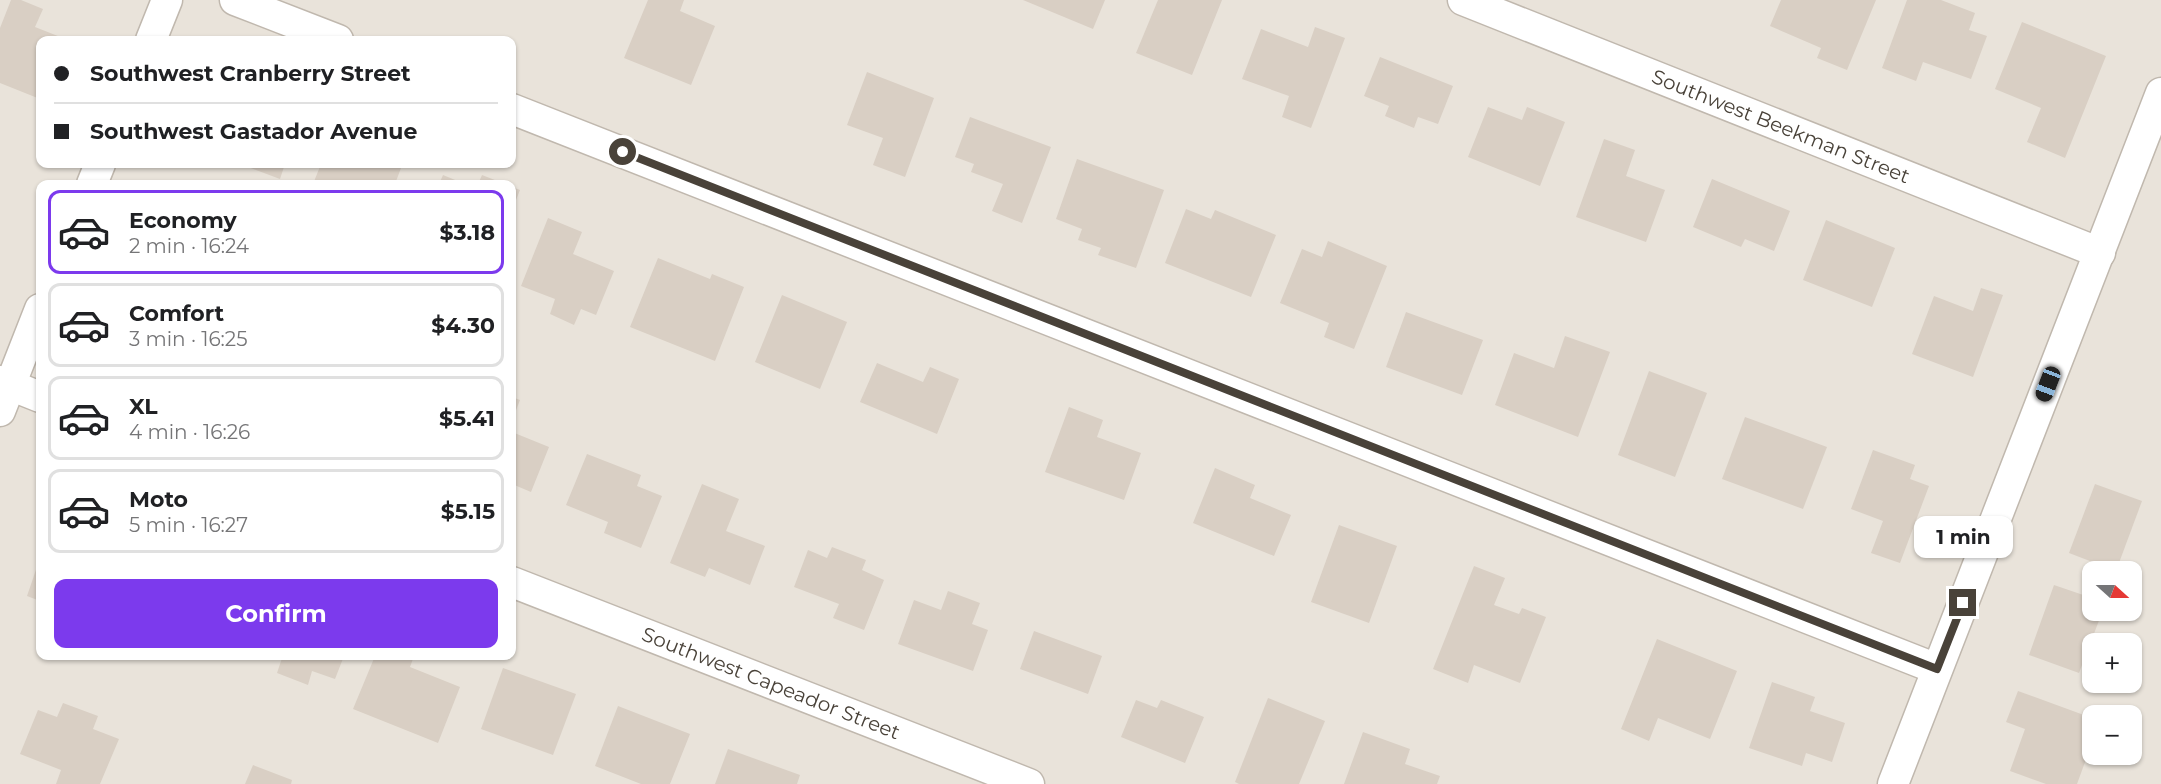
<!DOCTYPE html>
<html lang="en">
<head>
<meta charset="utf-8">
<style>
	:root { --surface:#fff; --page:#f2f2f2; --text:#202124; --muted:#757577; --line:#e0e0e0; --accent:#7c3aed }
	body { margin:0; font-family:Montserrat,sans-serif; background:var(--page); color:var(--text); height:100vh; display:flex; flex-direction:column; font-size:22px; white-space:nowrap }
	* { box-sizing:border-box; margin:0 }
	p { font-size:20px; color:var(--muted) }
	.icon { flex:none; width:33px; height:33px; fill:none; stroke:currentColor; stroke-width:2; stroke-linecap:round; stroke-linejoin:round }
	.map { position:relative; flex:1; overflow:hidden }
	.side { position:absolute; left:36px; top:180px; width:480px; height:480px; display:flex; flex-direction:column; background:var(--surface); border-radius:12px; box-shadow:0 2px 4px #0004 }
	.side>* { flex:none }
	.banner { position:absolute; left:36px; top:36px; width:480px; height:132px; border-radius:12px; box-shadow:0 2px 4px #0004; display:grid; align-content:center; height:132px; padding:0 18px; background:var(--surface) }
	.needle { width:39px; rotate:111deg }
	.fabs { position:absolute; left:2082px; top:561px; display:grid; gap:12px }
	.fabs a { display:grid; place-items:center; width:60px; height:60px; border-radius:12px; background:var(--surface); box-shadow:0 2px 4px #0004; font-size:30px }
	.end { position:absolute; width:27px; height:27px; margin:-14px; border:8px solid #494239; background:#fff; box-shadow:0 0 0 3px #fff }
	.from { border-radius:50% }
	.bubble { position:absolute; height:42px; border-radius:12px; background:var(--surface); box-shadow:0 2px 4px #0004; font-size:20px; font-weight:700; line-height:42px; text-align:center }
	.car { position:absolute; width:18px; height:36px; margin:-18px -9px; border-radius:8px; box-shadow:0 0 4px 2px #0007; background:linear-gradient(#222 24%,#8ab4d8 0 40%,#222 0 76%,#8ab4d8 0 86%,#222 0) }
	.banner b { display:flex; align-items:center; gap:21px; height:57px; font-size:22px }
	.banner b+b { border-top:2px solid var(--line) }
	.banner i { width:15px; height:15px; background:var(--text) }
	ul { padding:10px 0 0; list-style:none }
	li { display:flex; align-items:center; gap:18px; height:84px; margin:0 12px 9px; padding:0 6px; border:3px solid var(--line); border-radius:12px }
	li div { flex:1 }
	li b { display:block; font-size:22px }
	li em { font-style:normal; font-weight:700 }
	li.current { border-color:var(--accent) }
	li>.icon { width:54px; height:54px; stroke-width:1.5 }
	.button { display:flex; gap:12px; margin-top:auto; padding:12px 18px }
	.button a { flex:1; height:69px; border-radius:12px; background:var(--accent); color:#fff; font-size:24px; font-weight:700; line-height:69px; text-align:center }
	.map>svg:first-child { display:block }
	.residential { fill:#e9e3da; fill-rule:evenodd }
	.building { fill:#d9cfc4 }
	.lines { fill:none; stroke-linecap:round; stroke-linejoin:round }
	.minor-casing { stroke:#c0b8ae; stroke-width:33 }
	.minor { stroke:#fff; stroke-width:30 }
	.route { stroke:#494239; stroke-width:8 }
	.labels { text-anchor:middle; stroke-width:4.5; stroke-linejoin:round; paint-order:stroke }
	.street-label { font-size:20px; fill:#494239; stroke:#fff }
</style>
</head>
<body>
<div class="map">
<svg width="2161" height="784" viewBox="0 0 2161 784">
	<rect width="100%" height="100%" fill="#f5f1eb"/>
	<path class="residential" d="M0,0H2161V784H0ZM40,40H512V164H40ZM40,184H512V656H40ZM2092,572H2132V610H2092ZM2092,644H2132V682H2092ZM2092,716H2132V754H2092Z"/>
	<g class="building">
		<path d="M11,0H21L43,9L35,27L68,40H40V99L0,83V28Z"/>
		<path d="M648,0H684L680,11L715,26L691,85L624,58Z"/>
		<path d="M1023,0H1105L1093,29Z"/>
		<path d="M1158,0H1222L1192,75L1136,53Z"/>
		<path d="M1781,0H1876L1847,70L1817,58L1821,48L1770,26Z"/>
		<path d="M1907,0H1941L1975,13L1969,30L1987,36L1971,79L1923,62L1916,81L1882,68Z"/>
		<path d="M2022,22L2106,56L2065,158L2027,142L2041,108L1995,89Z"/>
		<path d="M1315,27L1345,38L1311,128L1282,117L1289,96L1242,79L1261,29L1308,47Z"/>
		<path d="M1380,57L1453,86L1438,124L1418,117L1414,128L1385,116L1389,106L1364,96Z"/>
		<path d="M867,72L934,98L905,177L873,165L883,138L847,125Z"/>
		<path d="M1488,107L1522,120L1527,107L1565,122L1540,186L1468,157Z"/>
		<path d="M970,117L1051,147L1022,223L992,211L1003,184L971,172L974,164L955,157Z"/>
		<path d="M1604,139L1635,150L1626,176L1665,190L1646,242L1576,217Z"/>
		<path d="M1077,159L1164,190L1136,268L1098,255L1101,248L1078,240L1082,229L1056,219Z"/>
		<path d="M240,164H285L280,179Z"/>
		<path d="M321,164H388L401,168L395,184H313Z"/>
		<path d="M443,175L465,184H439Z"/>
		<path d="M482,175L505,184H478Z"/>
		<path d="M1712,179L1790,211L1774,251L1745,239L1741,247L1693,227Z"/>
		<path d="M512,187L520,190L512,210Z"/>
		<path d="M1186,209L1211,219L1215,210L1276,235L1251,297L1165,263Z"/>
		<path d="M548,218L582,232L573,254L614,271L596,315L581,309L574,325L550,314L555,299L521,286Z"/>
		<path d="M1826,220L1895,248L1872,307L1803,280Z"/>
		<path d="M1328,241L1387,266L1354,349L1324,337L1329,323L1280,303L1302,249L1322,257Z"/>
		<path d="M658,258L710,279L712,274L744,287L715,361L630,327Z"/>
		<path d="M1981,288L2003,295L1973,377L1912,354L1934,296L1973,311Z"/>
		<path d="M782,295L847,322L820,389L755,362Z"/>
		<path d="M1406,312L1483,340L1462,395L1386,367Z"/>
		<path d="M1565,336L1610,352L1578,437L1495,405L1514,353L1554,368Z"/>
		<path d="M877,363L923,382L930,367L959,379L937,434L860,402Z"/>
		<path d="M1649,371L1707,393L1675,477L1618,455Z"/>
		<path d="M512,397L520,400L512,421Z"/>
		<path d="M1069,407L1103,420L1097,437L1141,453L1124,500L1045,472Z"/>
		<path d="M1745,417L1827,447L1803,509L1722,479Z"/>
		<path d="M512,432L549,447L531,492L512,484Z"/>
		<path d="M1873,450L1915,465L1910,479L1929,486L1900,563L1871,553L1883,521L1851,509Z"/>
		<path d="M587,454L641,475L637,486L662,496L641,548L604,533L608,522L566,505Z"/>
		<path d="M1215,468L1255,485L1250,498L1291,515L1274,556L1193,523Z"/>
		<path d="M702,484L739,499L726,531L765,546L750,585L709,568L705,577L670,563Z"/>
		<path d="M2095,484L2142,501L2116,571L2069,553Z"/>
		<path d="M1339,525L1397,546L1369,623L1311,602Z"/>
		<path d="M832,547L866,560L862,570L884,580L864,630L833,618L839,604L794,587L808,550L827,558Z"/>
		<path d="M40,558V601L27,596Z"/>
		<path d="M1474,566L1505,578L1494,605L1519,614L1522,608L1546,617L1520,683L1474,665L1468,683L1433,669Z"/>
		<path d="M2054,585L2092,598V610H2103L2079,673L2029,655Z"/>
		<path d="M948,591L980,603L972,624L988,630L973,671L898,644L914,600L941,610Z"/>
		<path d="M1034,631L1102,656L1088,694L1020,669Z"/>
		<path d="M1657,639L1737,671L1710,739L1658,718L1649,741L1621,729Z"/>
		<path d="M276,656H344L335,679L312,671L308,685L277,673L282,658Z"/>
		<path d="M375,656H414L410,667L460,687L438,743L353,709Z"/>
		<path d="M503,668L576,694L553,755L481,729Z"/>
		<path d="M1772,682L1815,697L1810,711L1845,723L1832,762L1806,753L1802,766L1749,748Z"/>
		<path d="M2018,691L2092,718V743L2077,784H2046L2010,771L2025,729L2006,722Z"/>
		<path d="M1268,698L1325,721L1299,784H1239L1235,782Z"/>
		<path d="M1136,700L1157,708L1161,700L1204,717L1185,763L1121,737Z"/>
		<path d="M63,703L98,716L93,729L119,739L100,784H56L61,770L20,754L38,710L57,717Z"/>
		<path d="M618,706L690,734L670,784H641L595,766Z"/>
		<path d="M1363,732L1410,749L1405,764L1440,776L1437,784H1344Z"/>
		<path d="M728,749L800,775L797,784H715Z"/>
		<path d="M253,765L292,780L291,784H245Z"/>
	</g>
	<g class="lines">
		<g class="minor-casing">
			<g id="minor">
				<path d="M235,0L338,40"/>
				<path id="s1" d="M1463,0L2100,253"/>
				<path d="M151,40L167,0"/>
				<path d="M512,109L1937,669"/>
				<path d="M92,184L100,164"/>
				<path d="M0,381L40,397"/>
				<path d="M0,411L40,309"/>
				<path id="s2" d="M512,582L1029,784"/>
				<path d="M1893,784L2161,93"/>
			</g>
		</g>
		<use href="#minor" class="minor"/>
	</g>
	<g class="lines">
		<path class="route" d="M623,152L1937,669L1963,603"/>
	</g>
	<g class="labels">
		<g class="street-label">
			<text dy="7" stroke="none"><textPath href="#s1" startOffset="342">Southwest Beekman Street</textPath></text>
			<text dy="7" stroke="none"><textPath href="#s2" startOffset="278">Southwest Capeador Street</textPath></text>
		</g>
	</g>
</svg>
<div class="fabs">
<a><svg class="needle" viewBox="-14 -14 28 28"><path d="M0-13l5 13h-10z" fill="#e53935"/><path d="M0 13l5-13h-10z" fill="#757577"/></svg></a>
<a>+</a>
<a>−</a>
</div>
<i class="end from" style="left:623px;top:152px"></i>
<i class="end" style="left:1963px;top:603px"></i>
<div class="bubble" style="left:1914px;top:516px;width:99px">1 min</div>
<i class="car" style="left:2048px;top:384px;rotate:201deg"></i>
<div class="banner">
<b><i class="from"></i>Southwest Cranberry Street</b>
<b><i></i>Southwest Gastador Avenue</b>
</div>
<section class="side">
<ul>
<li class="current"><svg class="icon" aria-label="car" viewBox="0 0 24 24"><path d="M5 17H2v-5l4-1 3-4h7l3 4 3 1v5h-3M9 17h6M6 11h13"/><circle cx="7" cy="17" r="2"/><circle cx="17" cy="17" r="2"/></svg><div><b>Economy</b><p>2 min · 16:24</p></div><em>$3.18</em></li>
<li><svg class="icon" aria-label="car" viewBox="0 0 24 24"><path d="M5 17H2v-5l4-1 3-4h7l3 4 3 1v5h-3M9 17h6M6 11h13"/><circle cx="7" cy="17" r="2"/><circle cx="17" cy="17" r="2"/></svg><div><b>Comfort</b><p>3 min · 16:25</p></div><em>$4.30</em></li>
<li><svg class="icon" aria-label="car" viewBox="0 0 24 24"><path d="M5 17H2v-5l4-1 3-4h7l3 4 3 1v5h-3M9 17h6M6 11h13"/><circle cx="7" cy="17" r="2"/><circle cx="17" cy="17" r="2"/></svg><div><b>XL</b><p>4 min · 16:26</p></div><em>$5.41</em></li>
<li><svg class="icon" aria-label="car" viewBox="0 0 24 24"><path d="M5 17H2v-5l4-1 3-4h7l3 4 3 1v5h-3M9 17h6M6 11h13"/><circle cx="7" cy="17" r="2"/><circle cx="17" cy="17" r="2"/></svg><div><b>Moto</b><p>5 min · 16:27</p></div><em>$5.15</em></li>
</ul>
<div class="button"><a>Confirm</a></div>
</section>
</div>
</body>
</html>
